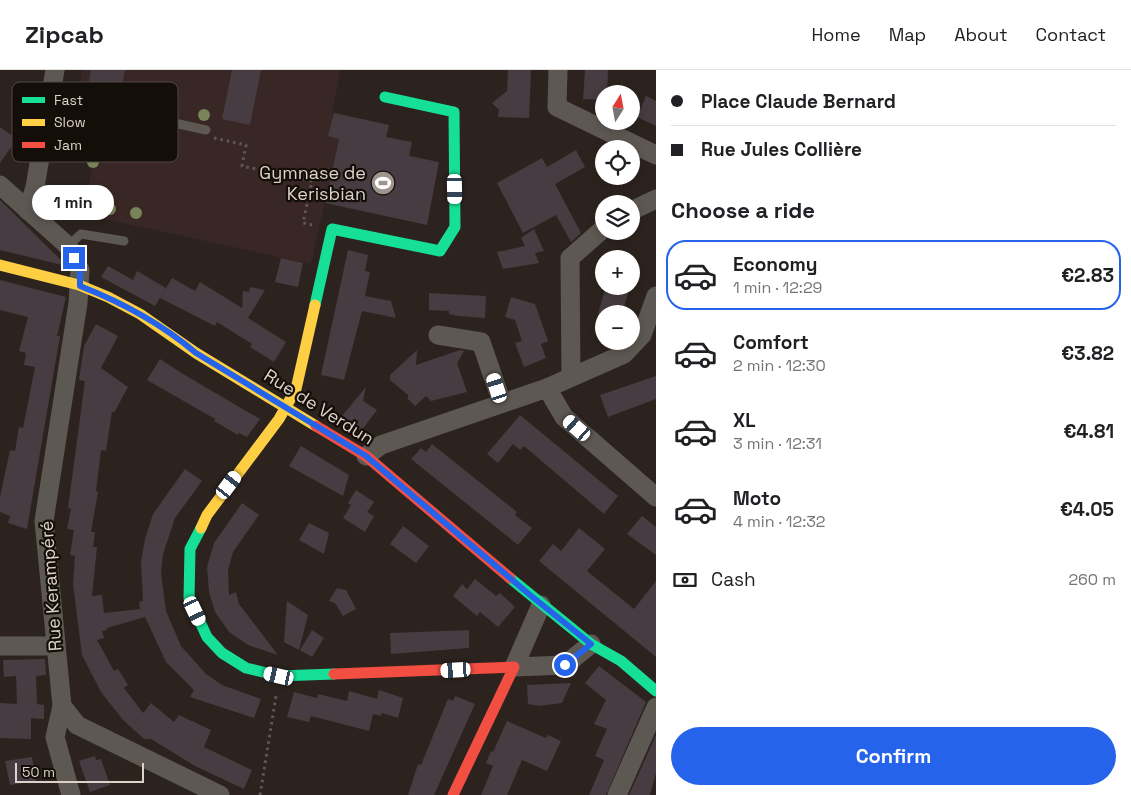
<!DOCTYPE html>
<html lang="en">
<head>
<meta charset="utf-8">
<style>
	:root { --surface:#fff; --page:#f2f2f2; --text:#202124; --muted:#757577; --line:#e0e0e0; --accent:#2563eb }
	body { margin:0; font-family:"Space Grotesk",sans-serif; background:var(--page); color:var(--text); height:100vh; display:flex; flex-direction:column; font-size:19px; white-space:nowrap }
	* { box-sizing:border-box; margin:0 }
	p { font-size:16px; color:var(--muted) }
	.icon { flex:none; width:28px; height:28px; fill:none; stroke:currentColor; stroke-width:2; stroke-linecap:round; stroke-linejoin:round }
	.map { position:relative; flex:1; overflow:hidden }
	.details { display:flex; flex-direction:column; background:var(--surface); width:475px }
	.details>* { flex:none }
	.banner { display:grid; align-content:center; height:110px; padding:0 15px; background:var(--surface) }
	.needle { width:32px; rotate:11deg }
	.buttons { position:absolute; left:595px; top:15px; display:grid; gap:10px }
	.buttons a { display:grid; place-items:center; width:45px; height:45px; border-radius:50%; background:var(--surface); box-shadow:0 2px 8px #0003; font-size:25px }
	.scale { position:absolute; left:15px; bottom:12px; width:129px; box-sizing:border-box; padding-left:5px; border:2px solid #ddd2cb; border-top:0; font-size:14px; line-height:18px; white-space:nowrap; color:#ddd2cb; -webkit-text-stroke:4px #140e09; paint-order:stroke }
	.end { position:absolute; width:22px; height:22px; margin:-11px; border:6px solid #2563eb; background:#fff; box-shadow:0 0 0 2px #fff }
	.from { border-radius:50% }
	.bubble { position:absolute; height:35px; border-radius:18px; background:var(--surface); box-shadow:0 2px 8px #0003; font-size:16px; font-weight:600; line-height:35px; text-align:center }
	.car { position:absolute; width:15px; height:30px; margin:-15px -8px; border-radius:6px; box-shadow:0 0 4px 1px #0007; background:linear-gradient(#fff 24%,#345 0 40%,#fff 0 76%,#345 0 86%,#fff 0) }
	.banner b { display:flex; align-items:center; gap:18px; height:48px; font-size:19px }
	.banner b+b { border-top:1px solid var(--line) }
	.banner i { width:12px; height:12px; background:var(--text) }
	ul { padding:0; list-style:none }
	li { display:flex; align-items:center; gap:15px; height:70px; margin:0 10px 8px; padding:0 5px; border:2px solid transparent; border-radius:20px }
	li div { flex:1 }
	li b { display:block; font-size:19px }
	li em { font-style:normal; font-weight:600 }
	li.current { border-color:var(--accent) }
	li>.icon { width:45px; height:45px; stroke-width:1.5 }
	h2 { padding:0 15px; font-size:22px; line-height:60px }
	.pay { display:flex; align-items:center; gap:12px; height:55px; padding:0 15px; font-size:19px }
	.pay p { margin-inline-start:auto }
	.cta { display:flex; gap:10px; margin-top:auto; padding:10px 15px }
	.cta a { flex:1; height:58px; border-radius:30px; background:var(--accent); color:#fff; font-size:20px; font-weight:600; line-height:58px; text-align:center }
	header { display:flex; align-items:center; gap:30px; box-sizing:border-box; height:70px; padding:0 25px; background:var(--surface); border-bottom:1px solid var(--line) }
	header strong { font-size:24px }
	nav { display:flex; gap:28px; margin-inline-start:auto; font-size:18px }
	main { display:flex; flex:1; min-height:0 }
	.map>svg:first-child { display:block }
	.education { fill:#392725 }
	.building { fill:#463c41 }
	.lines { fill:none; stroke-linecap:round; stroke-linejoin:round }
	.path { stroke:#5f5955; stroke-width:3; stroke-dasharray:2.5 4; stroke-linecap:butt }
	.lane { stroke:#5e5853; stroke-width:9 }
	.street { stroke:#5e5853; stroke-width:19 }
	.fast { stroke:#16e098; stroke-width:11 }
	.slow { stroke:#ffcf43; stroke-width:11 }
	.jam { stroke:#f24e42; stroke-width:11 }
	.tree { fill:#78835a }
	.route { stroke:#2563eb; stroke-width:6 }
	.labels { text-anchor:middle; stroke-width:4.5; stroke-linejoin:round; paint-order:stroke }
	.poi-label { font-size:18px; fill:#ddd2cb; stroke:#140e09; text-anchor:end }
	.street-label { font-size:18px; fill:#ddd2cb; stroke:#140e09 }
	.key { fill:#140e09; stroke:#504943; stroke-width:1 }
	.key-label { font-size:14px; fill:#ddd2cb }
</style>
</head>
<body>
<header>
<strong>Zipcab</strong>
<nav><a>Home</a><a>Map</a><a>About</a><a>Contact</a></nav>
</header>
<main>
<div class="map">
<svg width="656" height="725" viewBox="0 0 656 725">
	<rect width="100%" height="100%" fill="#2c231e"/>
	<path class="education" d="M82,0H341L332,42L389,55L386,67L412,72L409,86L339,69L311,194L82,144L104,45L78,22Z"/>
	<g class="building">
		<path d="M91,0H125L120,27L87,20Z"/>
		<path d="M232,0H261L250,55L222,49Z"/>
		<path d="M508,0H531L529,48L498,47L499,40L492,33L507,21Z"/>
		<path d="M585,0H608L607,24H604V30L583,29Z"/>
		<path d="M646,26L656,31V56L637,47Z"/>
		<path d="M334,43L389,55L386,67L412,72L409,86L439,92L427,155L325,133L339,69L328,66Z"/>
		<path d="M0,57L17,69L0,93Z"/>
		<path d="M576,80L585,97L555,114L581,163L571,172L556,145L523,163L497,113L542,88L547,97Z"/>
		<path d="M0,130L63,192L62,195L0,180Z"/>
		<path d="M534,159L544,181L535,183L539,193L503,199L497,182L525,176L521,168Z"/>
		<path d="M348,180L368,185L365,201L370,202L365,226L391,231L396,248L362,241L344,310L321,305Z"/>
		<path d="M281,188L303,193L298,217L275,212Z"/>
		<path d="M108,196L133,210L137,201L166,218L155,236L101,207Z"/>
		<path d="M172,208L195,221L200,212L242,238L243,221L249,222L250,217L265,220L248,248L286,272L274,292L250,277L252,274L217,252L215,256L160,228Z"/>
		<path d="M0,210L66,227L57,266H60L27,459L8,453L10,446L0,442V427L10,380L15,381L19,357L23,358L35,297L24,295L26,283L19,281L28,247L0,240Z"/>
		<path d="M606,216H630L622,244H598Z"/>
		<path d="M429,223L486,226L485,248L458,246L449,244V241L429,240Z"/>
		<path d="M511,227L535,234L548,271L541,274L546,288L524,297L515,273L522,271L515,250L505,247Z"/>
		<path d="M96,254L118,266L101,298L128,317L114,343L112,341L106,381L101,380L96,421L98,422L91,462H95L93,477H97L92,526L102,525L104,543L140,539L139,532L143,531L141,492L145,469L153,444L185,399L202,411L175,448L163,484L161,503L166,541L181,576L206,604L222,615L261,629L254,648L190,627L194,620L166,592L145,547L107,558V560L102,561L104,568L97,570L114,601L118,599L128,615L124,618L143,643L151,633L174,652L179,645L211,660L204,677L252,700L244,719L195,696L151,669H144L123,650L101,622L82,585L73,513L75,486L70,485L74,460L67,459L71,439L68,438L85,311L79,310L84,276Z"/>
		<path d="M417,280L416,295L460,280L464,281L457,293L467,322L431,331L426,326L415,336L408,329V325L390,310V305Z"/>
		<path d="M160,289L183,304L260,349L247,367L239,363L238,365L214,351L215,349L147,310Z"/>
		<path d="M656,306V329L608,347L600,325Z"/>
		<path d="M366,317L363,331L377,340L361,361L342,346Z"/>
		<path d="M520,345L618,426L604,444L524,376L520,380L513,374L498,393L487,384Z"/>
		<path d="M432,374L517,442L515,445L532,458L518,475L411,389L421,378L426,382Z"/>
		<path d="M301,376L349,405L343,426L289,396Z"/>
		<path d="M356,420L374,432L367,442L374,446L365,462L343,448L351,435L348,433Z"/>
		<path d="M242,433L259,445L233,482L228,500L229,525L236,522L239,534L278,585L248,575L229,562L215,542L209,522L207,497L214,473Z"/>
		<path d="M642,446L656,457V485L627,464Z"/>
		<path d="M309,453L329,463L324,484L299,470Z"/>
		<path d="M403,456L429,476L416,493L390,474Z"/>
		<path d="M579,458L605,479L587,501L634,539L656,511V587L539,491L553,474L561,481Z"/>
		<path d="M475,509L496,526L500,523L515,537L498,557L480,542L477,546L453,526L462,514L467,519Z"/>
		<path d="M337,518L346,520L356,539L343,546L335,533L329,531Z"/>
		<path d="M287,531L308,545L299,580L284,572Z"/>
		<path d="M312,560L324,568L312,587L300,580Z"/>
		<path d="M469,560V578L391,584L390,563Z"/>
		<path d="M45,589L46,605L36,606L37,634L44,635V649L31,648V669L0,668V633L17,634L16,606L4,607L3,590Z"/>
		<path d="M599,596L646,632L606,725H589L604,690L595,686L607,659L594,654L606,630L585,613Z"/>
		<path d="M571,613L562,633L539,636L528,634L527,615Z"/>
		<path d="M379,620L403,628L398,648L382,643L381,646L373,644L369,661L311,646L309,652L287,647L294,622L317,628L318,624L347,631L349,621L377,629Z"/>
		<path d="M455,626L475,634L434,725H408L418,694L421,695L448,629L453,631Z"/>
		<path d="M507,651L546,668L548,665L561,671L547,701L522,690L507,725H481L493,696L486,693L491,681L493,682Z"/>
		<path d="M656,665V703L650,725H629Z"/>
		<path d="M95,686L96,690L101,689L110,715L90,722L79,691Z"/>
		<path d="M32,687L36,711L10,715L5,691Z"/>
	</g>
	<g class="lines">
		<g class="path">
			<path d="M214,68L246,75L242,96L312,111L303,153L312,155"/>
			<path d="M260,725L276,626"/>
		</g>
		<g class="lane">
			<path d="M51,26L206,60"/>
			<path d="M68,176L81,164L124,171"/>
		</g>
		<g class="street">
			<path d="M558,0L557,37L656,85"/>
			<path d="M0,115L68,176L80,200L78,233L44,451L62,636L55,667L71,725"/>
			<path d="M28,141L35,117L55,0"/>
			<path d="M631,141L656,129"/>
			<path d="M438,265L481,272L502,333"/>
			<path d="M571,306L570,188L604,158"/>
			<path d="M547,318L564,347L656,427"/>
			<path d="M366,386L381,375L547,318L624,284L642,265L656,226"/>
			<path d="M541,535L514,597L565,595L591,574"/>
			<path d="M0,576H55"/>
			<path d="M62,636L77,655L220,725"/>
			<path d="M617,725L656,637"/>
		</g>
		<g class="fast">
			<path d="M315,235L332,159L440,181L455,157L454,42L385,27"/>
			<path d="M201,458L190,479L189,528L207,567L222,583L246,598L279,606L334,604"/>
			<path d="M510,508L591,574L621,591L656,621"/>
		</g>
		<g class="slow">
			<path d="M0,195L79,215L108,227L140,244L196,283L316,356"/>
			<path d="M201,458L207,445L279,349L296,319L315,235"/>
		</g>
		<g class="jam">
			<path d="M316,356L366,386L510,508"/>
			<path d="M334,604L514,597L453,725"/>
		</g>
	</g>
	<g class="tree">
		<circle cx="204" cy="45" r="6"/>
		<circle cx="93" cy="92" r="6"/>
		<circle cx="110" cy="139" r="6"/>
		<circle cx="136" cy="143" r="6"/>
	</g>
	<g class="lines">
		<path class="route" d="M74,188L80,200V216C121,232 163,255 196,283L366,386L530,525L591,574L565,595"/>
	</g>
	<defs>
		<g id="stadium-disc" transform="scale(1.25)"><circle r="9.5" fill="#9f958e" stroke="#140e09"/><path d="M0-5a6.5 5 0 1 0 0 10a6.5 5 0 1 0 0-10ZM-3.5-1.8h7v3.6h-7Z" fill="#fff"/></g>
	</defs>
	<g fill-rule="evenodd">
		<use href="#stadium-disc" x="383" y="113"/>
	</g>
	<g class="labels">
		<g class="poi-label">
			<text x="366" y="109">Gymnase de<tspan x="366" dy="21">Kerisbian</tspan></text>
		</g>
		<g class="street-label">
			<text transform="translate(319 337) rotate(32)" y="6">Rue de Verdun</text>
			<text transform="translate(51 516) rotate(-94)" y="6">Rue Kerampéré</text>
		</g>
	</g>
	<rect x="12" y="12" width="166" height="80" rx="8" class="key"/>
	<rect x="22" y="27" width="23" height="6" fill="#16e098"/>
	<rect x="22" y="49" width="23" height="7" fill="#ffcf43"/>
	<rect x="22" y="72" width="23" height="6" fill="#f24e42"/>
	<g class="key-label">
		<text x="54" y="35">Fast</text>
		<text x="54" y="57">Slow</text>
		<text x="54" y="80">Jam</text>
	</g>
</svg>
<div class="buttons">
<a><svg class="needle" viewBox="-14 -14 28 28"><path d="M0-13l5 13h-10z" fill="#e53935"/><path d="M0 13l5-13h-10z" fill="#757577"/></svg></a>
<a><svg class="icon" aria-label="locate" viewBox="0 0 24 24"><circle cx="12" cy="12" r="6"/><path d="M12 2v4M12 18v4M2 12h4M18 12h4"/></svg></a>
<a><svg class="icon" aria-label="layers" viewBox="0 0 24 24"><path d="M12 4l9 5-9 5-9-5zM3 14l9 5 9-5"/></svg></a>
<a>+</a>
<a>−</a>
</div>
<div class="scale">50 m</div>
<i class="end from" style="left:565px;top:595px"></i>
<i class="end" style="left:74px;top:188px"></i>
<div class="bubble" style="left:32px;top:115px;width:82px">1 min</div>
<i class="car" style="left:455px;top:119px;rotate:179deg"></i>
<i class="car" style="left:497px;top:318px;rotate:342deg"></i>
<i class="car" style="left:577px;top:358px;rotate:311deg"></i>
<i class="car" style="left:229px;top:415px;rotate:37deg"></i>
<i class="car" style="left:195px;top:541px;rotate:155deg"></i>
<i class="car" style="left:456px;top:600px;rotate:267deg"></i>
<i class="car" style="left:279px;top:606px;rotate:283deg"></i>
</div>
<section class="details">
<div class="banner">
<b><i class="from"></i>Place Claude Bernard</b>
<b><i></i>Rue Jules Collière</b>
</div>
<h2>Choose a ride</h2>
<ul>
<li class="current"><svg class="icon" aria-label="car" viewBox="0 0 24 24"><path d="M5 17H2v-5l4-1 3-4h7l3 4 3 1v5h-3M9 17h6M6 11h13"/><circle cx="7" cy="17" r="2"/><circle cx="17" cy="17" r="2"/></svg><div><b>Economy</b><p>1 min · 12:29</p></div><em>€2.83</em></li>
<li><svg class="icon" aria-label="car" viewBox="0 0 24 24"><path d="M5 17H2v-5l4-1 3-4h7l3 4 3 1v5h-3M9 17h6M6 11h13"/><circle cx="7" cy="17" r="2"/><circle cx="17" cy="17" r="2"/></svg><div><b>Comfort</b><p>2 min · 12:30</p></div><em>€3.82</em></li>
<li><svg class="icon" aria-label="car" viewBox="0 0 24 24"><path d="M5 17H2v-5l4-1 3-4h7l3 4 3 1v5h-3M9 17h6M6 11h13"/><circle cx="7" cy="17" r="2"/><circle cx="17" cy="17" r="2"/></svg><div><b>XL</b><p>3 min · 12:31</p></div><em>€4.81</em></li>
<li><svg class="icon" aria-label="car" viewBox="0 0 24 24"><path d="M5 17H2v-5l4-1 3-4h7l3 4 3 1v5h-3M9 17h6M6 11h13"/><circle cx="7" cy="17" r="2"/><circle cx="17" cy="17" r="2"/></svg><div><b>Moto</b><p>4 min · 12:32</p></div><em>€4.05</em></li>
</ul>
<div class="pay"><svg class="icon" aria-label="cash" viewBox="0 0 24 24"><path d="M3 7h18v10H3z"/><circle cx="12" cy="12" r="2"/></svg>Cash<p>260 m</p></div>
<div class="cta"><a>Confirm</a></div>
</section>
</main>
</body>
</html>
